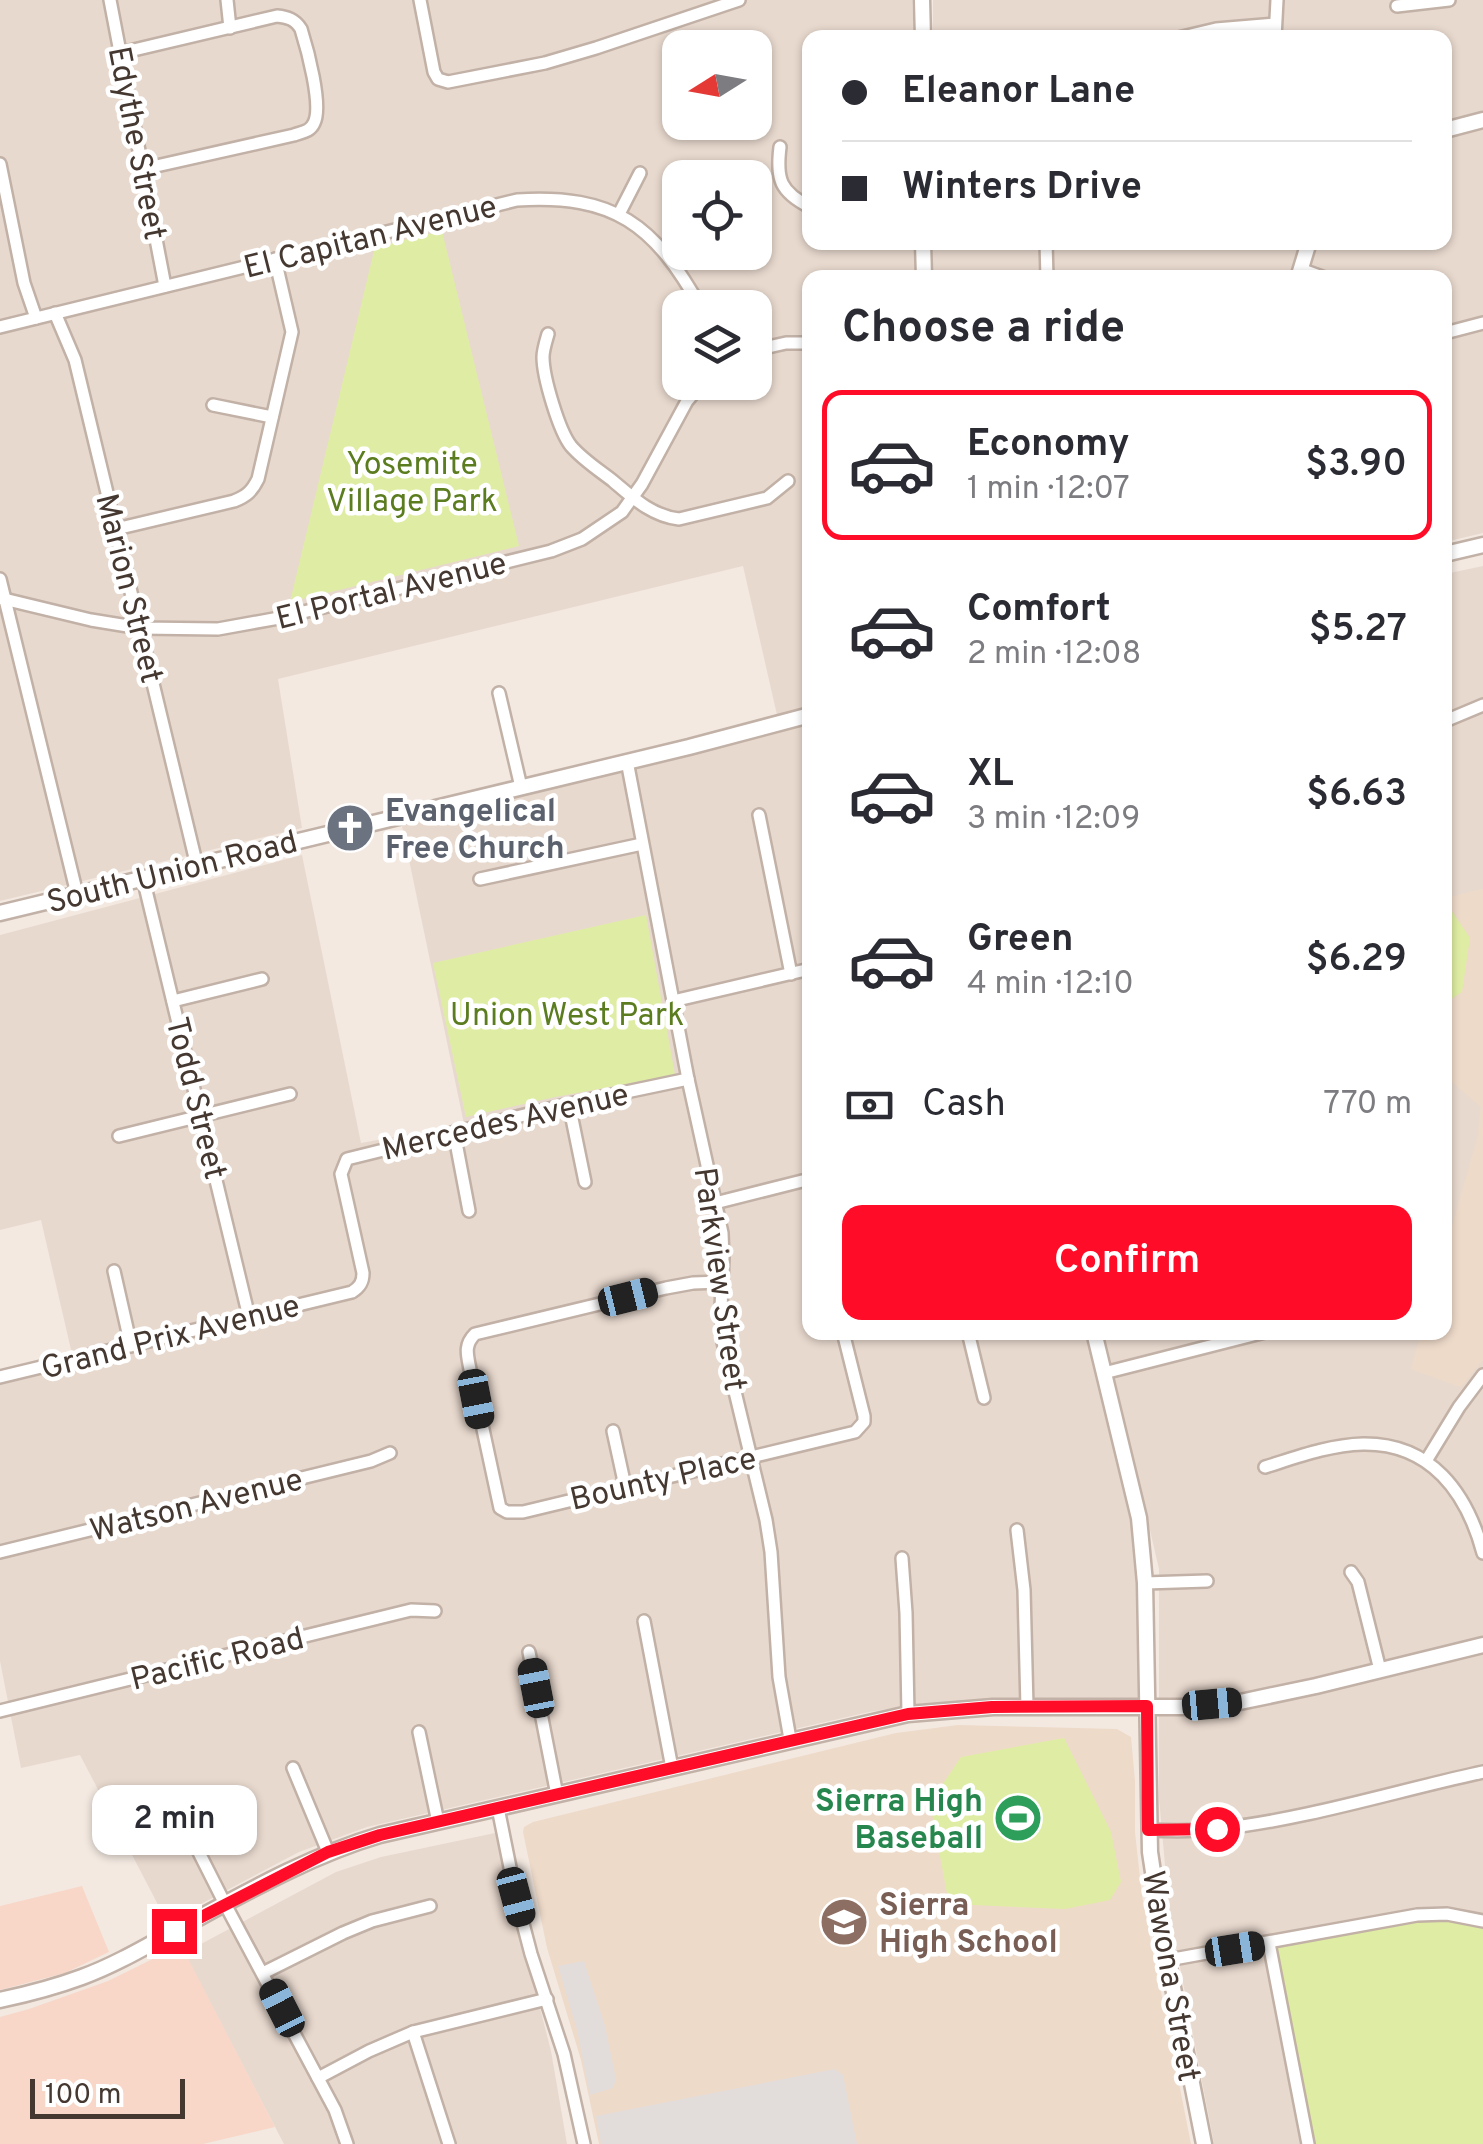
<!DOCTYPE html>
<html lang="en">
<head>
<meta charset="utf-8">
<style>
	:root { --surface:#fff; --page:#f7f7f7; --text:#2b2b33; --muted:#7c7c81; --line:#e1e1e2; --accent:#ff0c28 }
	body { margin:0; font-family:Overpass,sans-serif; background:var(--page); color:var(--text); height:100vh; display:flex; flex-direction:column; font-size:38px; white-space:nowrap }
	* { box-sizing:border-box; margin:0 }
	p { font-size:32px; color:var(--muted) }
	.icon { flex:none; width:55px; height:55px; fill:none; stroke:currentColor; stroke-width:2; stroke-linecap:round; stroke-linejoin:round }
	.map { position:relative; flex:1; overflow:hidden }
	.details { position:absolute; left:802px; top:270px; width:650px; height:1070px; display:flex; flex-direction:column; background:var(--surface); border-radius:20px; box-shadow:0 2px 8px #0004 }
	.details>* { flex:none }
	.banner { position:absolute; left:802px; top:30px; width:650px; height:220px; border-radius:20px; box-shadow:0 2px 8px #0004; display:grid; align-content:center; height:220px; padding:0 40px; background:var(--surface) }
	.needle { width:65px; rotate:259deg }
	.tools { position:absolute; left:662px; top:30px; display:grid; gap:20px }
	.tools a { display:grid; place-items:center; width:110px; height:110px; border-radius:20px; background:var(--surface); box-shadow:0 2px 8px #0004; font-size:50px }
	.scale { position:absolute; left:30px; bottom:25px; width:155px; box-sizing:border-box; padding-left:10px; border:5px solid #453831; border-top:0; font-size:28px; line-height:35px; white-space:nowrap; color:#453831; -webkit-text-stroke:8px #fff; paint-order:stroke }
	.end { position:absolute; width:45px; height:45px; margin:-22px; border:12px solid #ff0c28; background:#fff; box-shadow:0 0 0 5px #fff }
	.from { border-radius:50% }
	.bubble { position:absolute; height:70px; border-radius:20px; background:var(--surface); box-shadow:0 2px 8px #0004; font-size:32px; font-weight:600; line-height:70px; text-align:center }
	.car { position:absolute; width:30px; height:60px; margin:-30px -15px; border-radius:12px; box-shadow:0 0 8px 2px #0007; background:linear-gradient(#222 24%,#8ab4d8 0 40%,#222 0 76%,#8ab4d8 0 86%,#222 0) }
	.banner b { display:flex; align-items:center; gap:35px; height:95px; font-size:38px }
	.banner b+b { border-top:2px solid var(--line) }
	.banner i { width:25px; height:25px; background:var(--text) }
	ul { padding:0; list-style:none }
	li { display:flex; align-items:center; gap:30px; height:150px; margin:0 20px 15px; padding:0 20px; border:5px solid transparent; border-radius:20px }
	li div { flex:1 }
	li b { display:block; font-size:38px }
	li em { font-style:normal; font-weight:600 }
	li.selected { border-color:var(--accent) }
	li>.icon { width:90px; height:90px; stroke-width:1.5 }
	h2 { padding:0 40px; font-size:45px; line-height:120px }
	.pay { display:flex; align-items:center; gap:25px; height:110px; padding:0 40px; font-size:38px }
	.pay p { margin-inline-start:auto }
	.primary-button { display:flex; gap:20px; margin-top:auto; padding:20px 40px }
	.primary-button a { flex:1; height:115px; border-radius:20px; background:var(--accent); color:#fff; font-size:40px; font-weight:600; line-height:115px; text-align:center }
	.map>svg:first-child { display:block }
	.residential { fill:#e8d9ce; fill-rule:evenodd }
	.commercial { fill:#f8d7c8 }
	.education { fill:#eedac9 }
	.green { fill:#dfeda4 }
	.parking { fill:#e2dddb }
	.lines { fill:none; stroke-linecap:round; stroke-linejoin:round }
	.minor-casing { stroke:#c2b1a6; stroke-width:16 }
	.tertiary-casing { stroke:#c2b1a6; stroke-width:19 }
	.minor { stroke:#fff; stroke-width:11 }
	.tertiary { stroke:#fff; stroke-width:14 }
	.route { stroke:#ff0c28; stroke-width:12 }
	.labels { text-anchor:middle; stroke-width:9; stroke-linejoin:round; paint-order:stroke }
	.street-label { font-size:32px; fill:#453831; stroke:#fff }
	.park-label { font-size:32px; fill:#5b7c1f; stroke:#fff }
	.worship-label { font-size:32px; font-weight:bold; fill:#5b616d; stroke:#fff; text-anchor:start }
	.leisure-label { font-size:32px; font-weight:bold; fill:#27864d; stroke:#fff; text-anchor:end }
	.education-label { font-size:32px; font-weight:bold; fill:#785e54; stroke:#fff; text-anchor:start }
</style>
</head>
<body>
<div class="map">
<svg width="1483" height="2144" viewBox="0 0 1483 2144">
	<rect width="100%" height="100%" fill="#f3e9e1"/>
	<g class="residential">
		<path d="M0,0H912L914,37L810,38V242L918,243L919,277L810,278V706L777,715L743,566L278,679L302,828L0,901ZM680,48H755V122H680ZM680,178H755V252H680ZM680,308H755V382H680Z"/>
		<path d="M933,0H1483V533L1445,542V278H932L933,243L1445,242V38L933,37Z"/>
		<path d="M1483,566V2144H1214L1169,1910L1159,1798V1569L1104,1333L1445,1332V574Z"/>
		<path d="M810,721V1332L1086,1333L1134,1526L1142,1700L926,1703L869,1712L367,1827L299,1852L167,1922L80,1755L21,1768L0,1661V1385L75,1367L41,1220L0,1230V935L302,855L361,1143L464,1124L402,826Z"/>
		<path d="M495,1833L551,2051L567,2144H284L184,1953L336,1872L381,1857Z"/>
	</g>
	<g class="commercial">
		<path d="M82,1886L109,1952L65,1973L0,1990V1906Z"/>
		<path d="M181,1945L275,2127L203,2144H0V2017L29,2009L108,1981Z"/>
	</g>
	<g class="education">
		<path d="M1483,889V1360L1461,1387L1411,1369L1421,1333L1445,1332V1250L1477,1140L1481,1107L1445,1076V898Z"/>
		<path d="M958,1725L1117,1729L1131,1737L1135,1781V1832L1142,1896L1191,2144H599L581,2060L547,1948L523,1832L524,1827L533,1822L896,1733Z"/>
	</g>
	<g class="green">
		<path d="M442,231L519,546L290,602L375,247Z"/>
		<path d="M1445,901L1470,938L1462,992L1445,1003Z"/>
		<path d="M646,915L675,1075L555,1097L466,1117L433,963Z"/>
		<path d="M1064,1738L1111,1832L1121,1882L1110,1900L1065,1909L949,1904L930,1803L961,1757Z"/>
		<path d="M1417,1915L1483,1921V2144H1308L1269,1943Z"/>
	</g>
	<g class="parking">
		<path d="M584,1961L605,2026L616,2079L613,2088L590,2095L577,2030L558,1966Z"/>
		<path d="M835,2069L843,2075L857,2144H601L596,2116Z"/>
	</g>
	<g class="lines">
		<g class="minor-casing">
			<g id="minor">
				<path d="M110,0L165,286"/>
				<path d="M227,0L230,28"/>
				<path d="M420,0L434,72L438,79L448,82L545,63L596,48L739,0"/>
				<path d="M1397,6L1449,0"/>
				<path d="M1178,38L1216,29L1275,24"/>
				<path d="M1275,38L1277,0"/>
				<path d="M121,53L277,16C287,17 295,19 301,29C307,48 323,106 314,123C310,132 302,132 294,135L143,169"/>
				<path d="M780,147C776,179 780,192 810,207"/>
				<path d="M0,164L24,283L36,318"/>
				<path d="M619,214L640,173"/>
				<path d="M1046,242L1047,278"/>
				<path d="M1300,269L1325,278"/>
				<path d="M55,313L75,360L197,866"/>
				<path d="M0,327L517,200C614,194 654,224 701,308"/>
				<path d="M1445,333L1483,323"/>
				<path d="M548,334C546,341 543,350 543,357C543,377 559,431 571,446C583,460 599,470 613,481C633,498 652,516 679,519L767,498L788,481"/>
				<path d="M755,350L786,343H810"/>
				<path d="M213,405L272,417"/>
				<path d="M116,529L234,501C247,496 252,491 258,479L292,332L275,259"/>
				<path d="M0,579L77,894"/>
				<path d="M0,598L91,620L140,628L218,629L279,618L551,551L582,539L622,512L642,484L687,401L703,382"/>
				<path d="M499,693L521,787"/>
				<path d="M1445,721L1483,705"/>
				<path d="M627,761L688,1079L722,1233L723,1258L721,1309L723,1342L766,1520L771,1552L779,1677L790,1739"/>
				<path d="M759,815L791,974"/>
				<path d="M143,878L249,1317"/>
				<path d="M480,879L642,844"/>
				<path d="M173,1001L262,979"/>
				<path d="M673,1001L810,969"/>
				<path d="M569,1104L585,1182"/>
				<path d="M454,1132L469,1211"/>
				<path d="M119,1136L290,1094"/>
				<path d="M715,1203L810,1179"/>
				<path d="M114,1271L131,1346"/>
				<path d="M721,1282L693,1283L666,1288L475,1334C464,1345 467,1354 470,1369L500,1508L507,1512H523L855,1432L864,1422V1416L843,1332"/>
				<path d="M968,1332L984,1398"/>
				<path d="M1104,1373L1265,1332"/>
				<path d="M0,1377L352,1292C360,1287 363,1282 363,1273L341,1174L347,1159L569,1104L688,1079"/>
				<path d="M613,1431L625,1486"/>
				<path d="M1426,1461L1459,1407L1483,1375"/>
				<path d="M1265,1467C1297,1457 1329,1445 1363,1444C1431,1443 1467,1493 1483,1553"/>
				<path d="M1017,1530L1024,1590L1027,1707"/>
				<path d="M0,1552L371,1461L390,1453"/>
				<path d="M902,1558L906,1613L908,1714"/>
				<path d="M1351,1572L1358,1582L1380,1670"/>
				<path d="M1145,1583L1207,1581"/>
				<path d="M644,1621L672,1768"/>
				<path d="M529,1652L557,1795"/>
				<path d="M0,1711L411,1610L435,1611"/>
				<path d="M419,1732L438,1822"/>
				<path d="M293,1768L328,1852"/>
				<path d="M171,1797L225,1904L335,2110L347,2144"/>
				<path d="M498,1808L516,1897L531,1954L564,2054L584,2144"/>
				<path d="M1149,1830C1172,1831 1195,1831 1218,1829C1308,1819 1395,1791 1483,1772"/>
				<path d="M1269,1943L1308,2144"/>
				<path d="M1168,1960L1417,1915L1447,1914L1483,1921"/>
				<path d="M263,1973L343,1933L372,1921L430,1906"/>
				<path d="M413,2032L449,2144"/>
				<path d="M318,2078L369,2051L413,2032L547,1999"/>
			</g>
		</g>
		<g class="tertiary-casing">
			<g id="tertiary">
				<path d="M922,0L923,38"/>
				<path d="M1445,130L1483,120"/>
				<path d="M923,242L924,278"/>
				<path d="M1298,278L1309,242"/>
				<path d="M1445,554L1483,545"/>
				<path d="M0,913L689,747L810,715"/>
				<path d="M1094,1332L1139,1518L1145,1583L1150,1852L1162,1932L1204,2144"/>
				<path d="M0,2000C28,1994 55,1987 82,1977C115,1965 147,1946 178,1929C243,1894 309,1856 380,1835L908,1714L993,1707H1183L1240,1702L1316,1686L1483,1645"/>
			</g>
		</g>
		<use href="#minor" class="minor"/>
		<use href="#tertiary" class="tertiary"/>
	</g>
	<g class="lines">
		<path class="route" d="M174,1931L328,1852L380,1835L908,1714L992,1707L1147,1706L1148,1830L1217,1829"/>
	</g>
	<defs>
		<g id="church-disc" transform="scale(2.5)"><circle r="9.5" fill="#6b7280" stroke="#fff"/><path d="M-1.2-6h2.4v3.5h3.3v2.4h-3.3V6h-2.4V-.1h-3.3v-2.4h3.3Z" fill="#fff"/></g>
		<g id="stadium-disc" transform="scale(2.5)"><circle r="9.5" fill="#2e9e5b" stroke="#fff"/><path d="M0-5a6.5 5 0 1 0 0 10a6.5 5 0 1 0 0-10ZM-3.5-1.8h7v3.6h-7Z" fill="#fff"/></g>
		<g id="school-disc" transform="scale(2.5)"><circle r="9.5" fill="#8d6e63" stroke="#fff"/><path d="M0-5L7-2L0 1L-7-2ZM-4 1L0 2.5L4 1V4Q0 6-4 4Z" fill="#fff"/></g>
	</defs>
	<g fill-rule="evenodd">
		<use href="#church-disc" x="350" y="828"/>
		<use href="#stadium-disc" x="1018" y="1818"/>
		<use href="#school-disc" x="844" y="1922"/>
	</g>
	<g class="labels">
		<g class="street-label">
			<text transform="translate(138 143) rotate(79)" y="11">Edythe Street</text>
			<text transform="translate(370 236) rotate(-14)" y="11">El Capitan Avenue</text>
			<text transform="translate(130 588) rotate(76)" y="11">Marion Street</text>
			<text transform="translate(391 590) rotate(-14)" y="11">El Portal Avenue</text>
			<text transform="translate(172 871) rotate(-14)" y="11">South Union Road</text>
			<text transform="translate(197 1098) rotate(76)" y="11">Todd Street</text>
			<text transform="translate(505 1121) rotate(-13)" y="11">Mercedes Avenue</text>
			<text transform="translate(721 1279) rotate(82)" y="11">Parkview Street</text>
			<text transform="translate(170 1336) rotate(-14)" y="11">Grand Prix Avenue</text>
			<text transform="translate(663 1478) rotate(-13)" y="11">Bounty Place</text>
			<text transform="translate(196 1504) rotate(-14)" y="11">Watson Avenue</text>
			<text transform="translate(217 1658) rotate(-14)" y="11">Pacific Road</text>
			<text transform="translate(1172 1976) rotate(80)" y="11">Wawona Street</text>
		</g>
		<g class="park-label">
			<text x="412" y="474">Yosemite<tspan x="412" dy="37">Village Park</tspan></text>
			<text x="567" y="1025">Union West Park</text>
		</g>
		<g class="worship-label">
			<text x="385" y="821">Evangelical<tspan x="385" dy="37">Free Church</tspan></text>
		</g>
		<g class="leisure-label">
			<text x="983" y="1811">Sierra High<tspan x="983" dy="37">Baseball</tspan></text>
		</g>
		<g class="education-label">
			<text x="879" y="1915">Sierra<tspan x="879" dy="37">High School</tspan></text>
		</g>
	</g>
</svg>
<div class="tools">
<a><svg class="needle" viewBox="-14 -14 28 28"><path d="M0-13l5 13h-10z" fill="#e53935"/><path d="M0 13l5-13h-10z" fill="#7c7c81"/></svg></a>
<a><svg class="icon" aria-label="locate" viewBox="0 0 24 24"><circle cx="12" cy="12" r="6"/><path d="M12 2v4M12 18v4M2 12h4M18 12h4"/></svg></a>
<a><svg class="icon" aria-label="layers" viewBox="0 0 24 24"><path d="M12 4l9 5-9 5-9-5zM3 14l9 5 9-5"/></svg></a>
</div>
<div class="scale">100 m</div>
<i class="end from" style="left:1217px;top:1829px"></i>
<i class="end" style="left:174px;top:1931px"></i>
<div class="bubble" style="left:92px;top:1785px;width:165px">2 min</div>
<i class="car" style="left:628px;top:1297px;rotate:76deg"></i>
<i class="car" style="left:476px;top:1399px;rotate:169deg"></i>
<i class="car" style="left:536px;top:1688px;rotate:349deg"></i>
<i class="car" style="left:1212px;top:1704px;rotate:85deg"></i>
<i class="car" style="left:516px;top:1897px;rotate:165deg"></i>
<i class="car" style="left:1235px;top:1949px;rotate:81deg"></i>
<i class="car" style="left:282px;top:2008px;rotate:333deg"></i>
<div class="banner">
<b><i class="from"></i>Eleanor Lane</b>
<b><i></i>Winters Drive</b>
</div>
<section class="details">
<h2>Choose a ride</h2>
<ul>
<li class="selected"><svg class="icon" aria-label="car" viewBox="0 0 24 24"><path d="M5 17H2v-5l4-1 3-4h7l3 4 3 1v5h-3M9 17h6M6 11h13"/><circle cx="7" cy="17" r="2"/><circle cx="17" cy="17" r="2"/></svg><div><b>Economy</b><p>1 min · 12:07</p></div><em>$3.90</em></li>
<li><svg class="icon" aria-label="car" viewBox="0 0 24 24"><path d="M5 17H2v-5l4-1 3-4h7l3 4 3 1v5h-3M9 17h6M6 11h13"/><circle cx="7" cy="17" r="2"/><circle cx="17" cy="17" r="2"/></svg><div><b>Comfort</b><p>2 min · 12:08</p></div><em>$5.27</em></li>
<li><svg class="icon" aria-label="car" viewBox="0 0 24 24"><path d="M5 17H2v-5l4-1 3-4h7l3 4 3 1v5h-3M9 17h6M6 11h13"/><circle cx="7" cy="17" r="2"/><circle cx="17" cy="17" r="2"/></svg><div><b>XL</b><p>3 min · 12:09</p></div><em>$6.63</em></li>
<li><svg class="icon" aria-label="car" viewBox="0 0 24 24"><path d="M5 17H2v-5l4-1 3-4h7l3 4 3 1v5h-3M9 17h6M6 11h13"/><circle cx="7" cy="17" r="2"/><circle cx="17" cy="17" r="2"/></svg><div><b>Green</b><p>4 min · 12:10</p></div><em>$6.29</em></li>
</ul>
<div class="pay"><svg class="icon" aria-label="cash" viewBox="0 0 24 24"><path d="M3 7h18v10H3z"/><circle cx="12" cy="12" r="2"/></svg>Cash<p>770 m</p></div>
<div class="primary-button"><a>Confirm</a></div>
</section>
</div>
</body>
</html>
